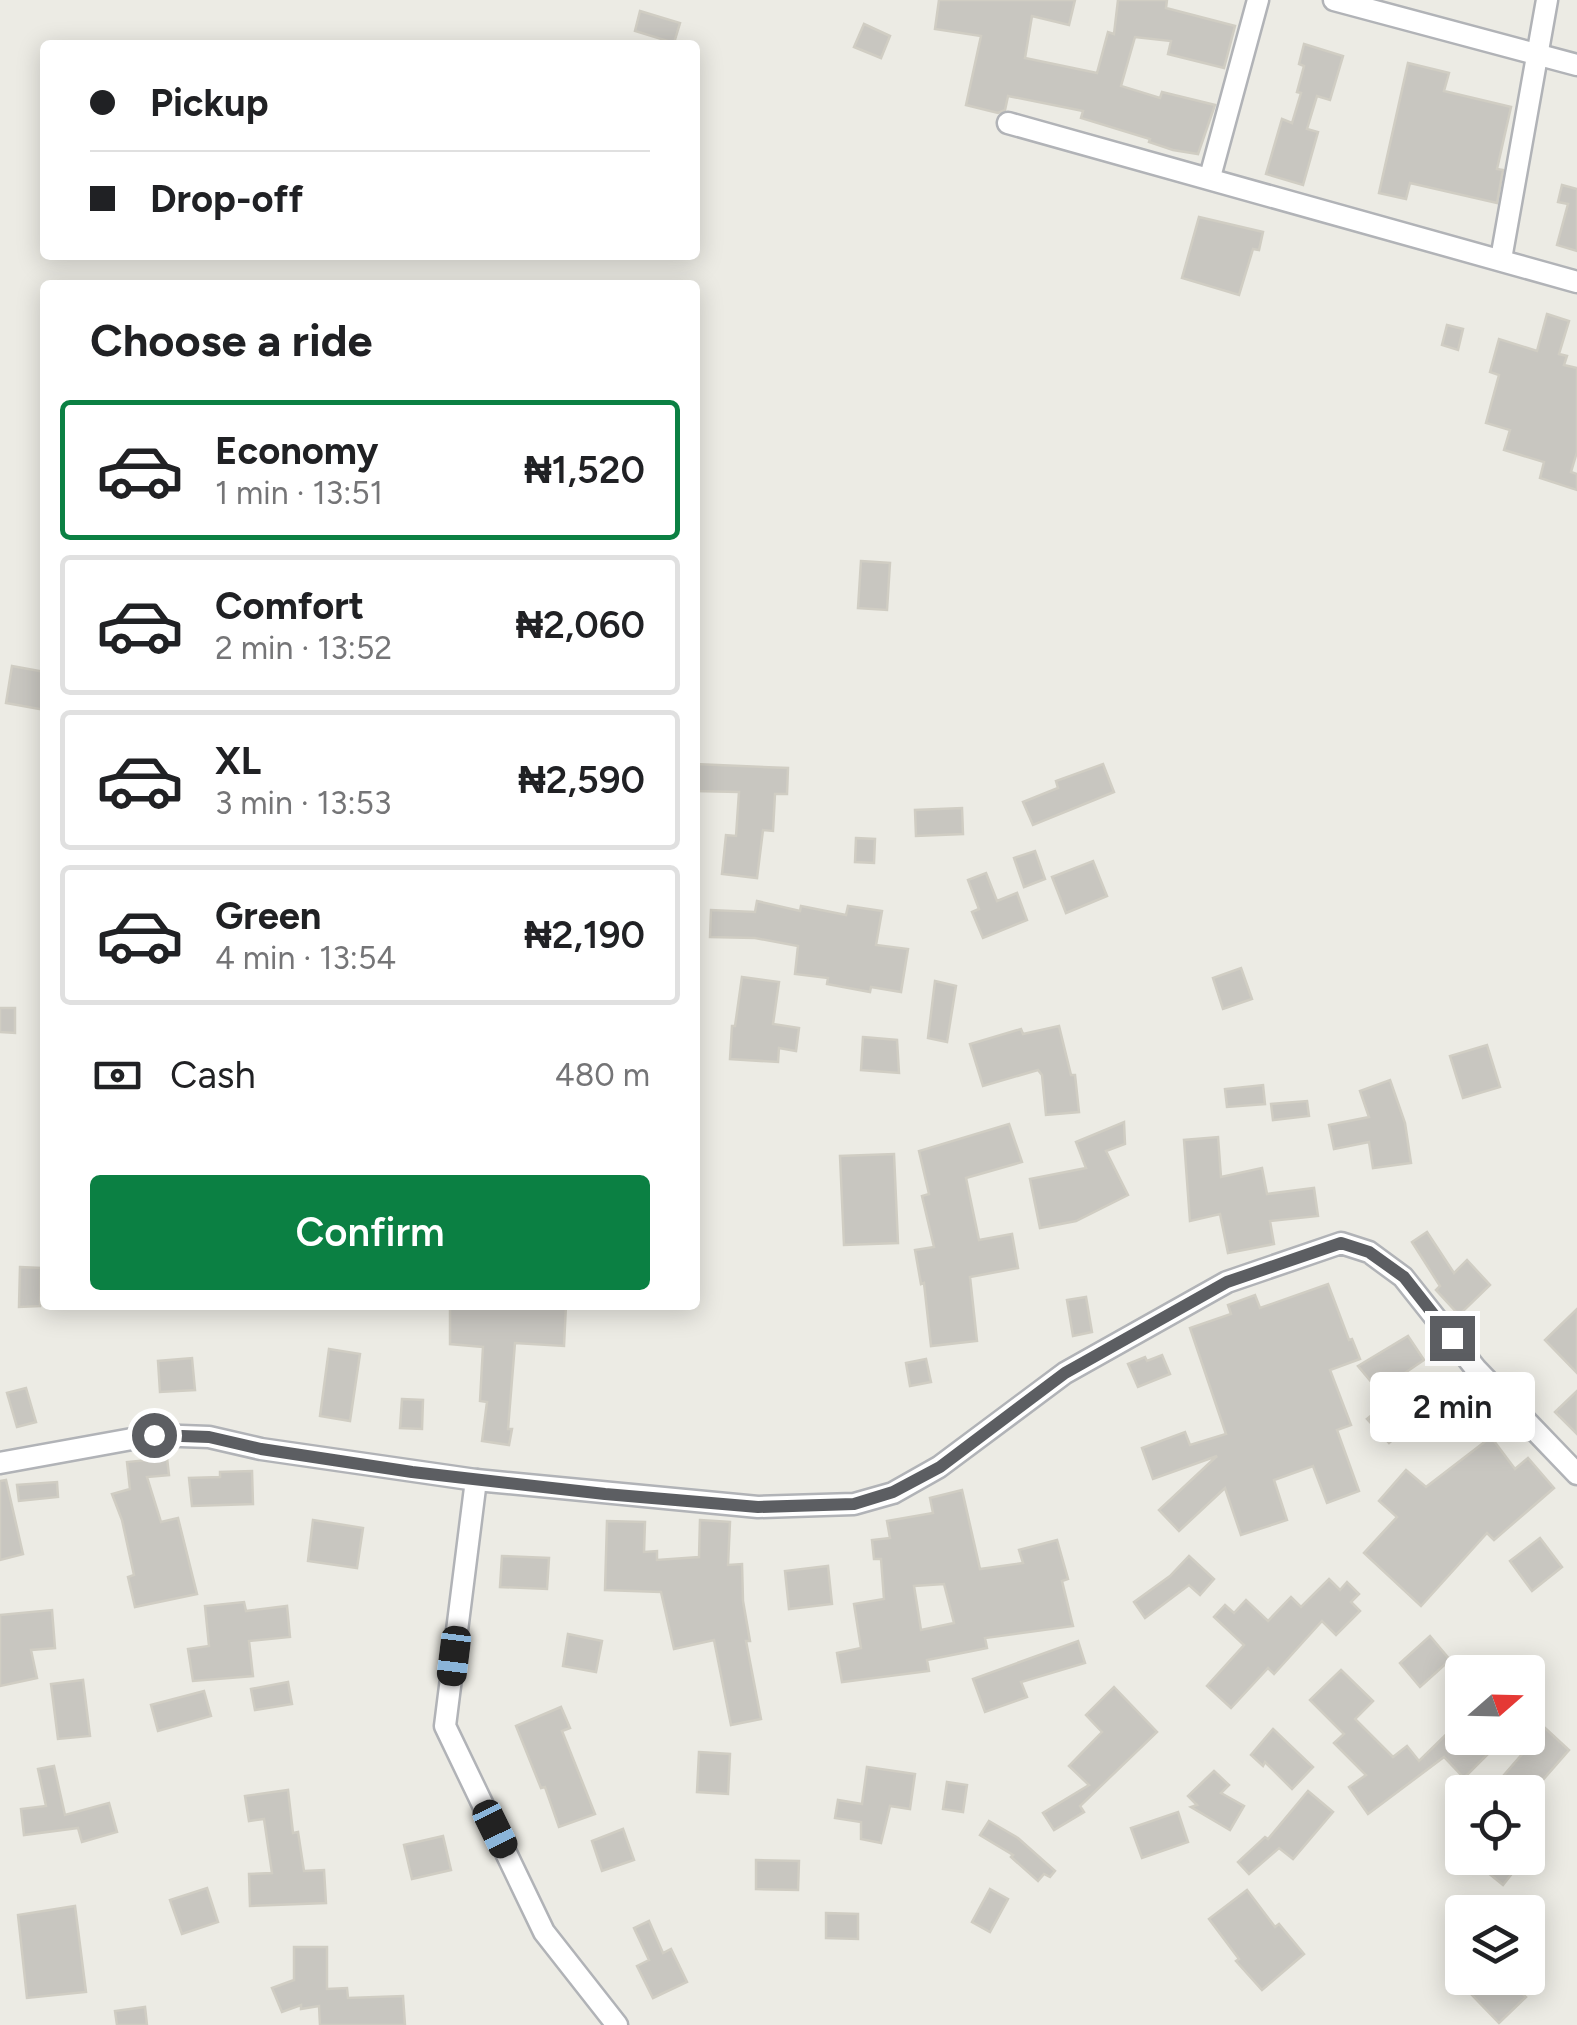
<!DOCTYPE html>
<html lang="en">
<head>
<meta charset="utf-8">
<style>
	:root { --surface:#fff; --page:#f2f2f2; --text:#202124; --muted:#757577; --line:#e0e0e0; --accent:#0b8043 }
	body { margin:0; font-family:Figtree,sans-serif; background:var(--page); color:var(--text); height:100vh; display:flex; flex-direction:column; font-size:38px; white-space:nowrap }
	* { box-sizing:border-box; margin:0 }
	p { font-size:32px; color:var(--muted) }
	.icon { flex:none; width:55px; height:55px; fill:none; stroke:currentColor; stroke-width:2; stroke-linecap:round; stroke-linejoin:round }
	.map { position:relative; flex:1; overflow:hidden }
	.sheet { position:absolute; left:40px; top:280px; width:660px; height:1030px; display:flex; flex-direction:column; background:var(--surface); border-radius:10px; box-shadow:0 5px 25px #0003 }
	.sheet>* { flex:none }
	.guide { position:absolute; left:40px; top:40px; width:660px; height:220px; border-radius:10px; box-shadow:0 5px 25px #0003; display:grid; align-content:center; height:220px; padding:0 50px; background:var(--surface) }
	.needle { width:65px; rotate:70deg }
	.tools { position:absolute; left:1445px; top:1655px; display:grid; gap:20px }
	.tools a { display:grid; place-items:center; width:100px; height:100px; border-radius:10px; background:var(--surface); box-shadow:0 5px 25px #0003; font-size:50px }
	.end { position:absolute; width:45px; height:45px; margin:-22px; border:12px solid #5c5e62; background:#fff; box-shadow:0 0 0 5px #fff }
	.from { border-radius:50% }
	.bubble { position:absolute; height:70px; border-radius:10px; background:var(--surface); box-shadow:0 5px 25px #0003; font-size:32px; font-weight:600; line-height:70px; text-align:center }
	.car { position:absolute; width:30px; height:60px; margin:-30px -15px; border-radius:12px; box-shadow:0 0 8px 2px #0007; background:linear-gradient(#222 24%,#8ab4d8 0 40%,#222 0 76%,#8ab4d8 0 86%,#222 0) }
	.guide b { display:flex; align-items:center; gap:35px; height:95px; font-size:38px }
	.guide b+b { border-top:2px solid var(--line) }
	.guide i { width:25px; height:25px; background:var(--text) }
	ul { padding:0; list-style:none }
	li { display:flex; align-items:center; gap:30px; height:140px; margin:0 20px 15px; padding:0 30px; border:5px solid var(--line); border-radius:10px }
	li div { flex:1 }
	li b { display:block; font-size:38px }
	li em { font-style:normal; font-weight:600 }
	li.on { border-color:var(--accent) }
	li>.icon { width:90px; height:90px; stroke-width:1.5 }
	h2 { padding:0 50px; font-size:45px; line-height:120px }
	.pay { display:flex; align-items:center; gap:25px; height:110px; padding:0 50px; font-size:38px }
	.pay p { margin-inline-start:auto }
	.button { display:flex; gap:20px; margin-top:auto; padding:20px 50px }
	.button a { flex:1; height:115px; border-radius:10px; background:var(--accent); color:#fff; font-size:40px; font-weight:600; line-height:115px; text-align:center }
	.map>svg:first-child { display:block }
	.building { fill:#c8c6c0; stroke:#d0cdc3; stroke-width:2.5; fill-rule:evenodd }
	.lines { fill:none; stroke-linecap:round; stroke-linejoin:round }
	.street-casing { stroke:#b1b3b7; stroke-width:25 }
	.street { stroke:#fff; stroke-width:20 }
	.route { stroke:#5c5e62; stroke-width:12 }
</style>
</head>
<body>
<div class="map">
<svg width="1577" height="2025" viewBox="0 0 1577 2025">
	<rect width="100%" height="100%" fill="#ecebe4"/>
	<g class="building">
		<path d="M939,0H1075L1069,25L1032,16L1025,58L1097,73L1108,32L1114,34L1118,0H1167L1166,8L1235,26L1224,68L1168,54L1171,41L1135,37L1121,86L1160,98L1162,92L1215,105L1198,154L1173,150L1149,142L1150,139L1081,118L1083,111L1008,96L1005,110L998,113L966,105L981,36L935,29Z"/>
		<path d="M640,11L680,23L674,43L635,31Z"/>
		<path d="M864,24L890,36L881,58L854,47Z"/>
		<path d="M1304,44L1343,56L1330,100L1317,96L1307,129L1318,132L1303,185L1266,174L1282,119L1292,123L1301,93L1297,92L1304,66L1299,64Z"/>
		<path d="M1408,63L1449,73L1444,91L1511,107L1497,169L1503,170L1497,203L1410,183L1406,199L1379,193Z"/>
		<path d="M1562,185L1577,189V251L1557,245L1568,204L1558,202Z"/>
		<path d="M1199,217L1263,232L1259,250L1253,249L1239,295L1182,278Z"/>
		<path d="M1547,314L1569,321L1559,354L1567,356L1564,365L1577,368V452L1571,472L1577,474V490L1540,478L1544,462L1504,450L1510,430L1486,423L1499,375L1490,372L1499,339L1537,351Z"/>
		<path d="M1447,325L1463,329L1458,350L1442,345Z"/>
		<path d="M861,561L890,563L887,610L858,608Z"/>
		<path d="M12,666L45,672V710L6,703Z"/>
		<path d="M695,764L788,768L787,794H775L773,831L763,830L757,878L722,874L726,835L736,836L739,792L695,791Z"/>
		<path d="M1103,764L1114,792L1033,825L1023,802L1058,788L1056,781Z"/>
		<path d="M962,808L963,834L916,836L915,810Z"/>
		<path d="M856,838L875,839L874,863L855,862Z"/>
		<path d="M1035,851L1045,879L1024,887L1014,858Z"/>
		<path d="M1093,861L1107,896L1066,913L1052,877Z"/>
		<path d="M986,873L997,901L1017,893L1027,920L983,938L972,912L979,909L968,880Z"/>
		<path d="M757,901L800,911L801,906L846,915L848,906L882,911L876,945L908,949L901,992L871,987L870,992L827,984L828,978L795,974L798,946L755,938L710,937L711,910L755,912Z"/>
		<path d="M1241,968L1252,999L1223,1009L1213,978Z"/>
		<path d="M742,977L779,982L773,1024L799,1028L796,1051L779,1048L778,1062L730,1059L732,1026H735Z"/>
		<path d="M935,981L956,986L947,1042L928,1038Z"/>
		<path d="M0,1008H15V1033L0,1032Z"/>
		<path d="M1059,1026L1071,1075H1075L1079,1112L1046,1115L1042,1075L1038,1070L983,1086L970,1044L1021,1029L1023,1034Z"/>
		<path d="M863,1037L897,1040L899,1073L861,1070Z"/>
		<path d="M1487,1045L1500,1087L1463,1098L1450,1056Z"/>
		<path d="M1390,1080L1405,1123L1411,1163L1373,1168L1369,1142L1334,1149L1329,1125L1369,1117L1360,1091Z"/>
		<path d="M1263,1085L1265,1104L1227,1107L1225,1089Z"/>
		<path d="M1307,1101L1309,1116L1273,1120L1271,1104Z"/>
		<path d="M1124,1122L1125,1144L1106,1151L1128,1195L1076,1221L1040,1228L1030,1179L1086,1168L1076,1142Z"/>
		<path d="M1009,1124L1022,1162L966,1178L979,1240L1012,1234L1018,1268L970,1277L977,1341L931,1346L924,1283L921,1284L915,1250L934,1247L922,1196L929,1194L919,1151Z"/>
		<path d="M1218,1137L1221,1177L1262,1168L1267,1194L1314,1188L1318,1216L1270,1221L1274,1244L1228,1253L1220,1214L1190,1221L1184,1140Z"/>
		<path d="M894,1154L898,1243L844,1245L840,1156Z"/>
		<path d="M1427,1232L1454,1273L1467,1260L1490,1285L1459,1315L1436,1290L1440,1286L1412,1242Z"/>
		<path d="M20,1267L41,1268L40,1306L19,1307Z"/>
		<path d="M1328,1284L1349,1340L1352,1339L1360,1359L1330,1370L1351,1425L1337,1430L1359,1491L1327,1503L1313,1466L1274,1480L1287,1520L1241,1535L1225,1488L1179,1531L1159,1510L1217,1456L1153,1479L1142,1448L1185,1432L1190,1445L1226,1434L1190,1328L1231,1314L1228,1305L1255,1295L1260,1308Z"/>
		<path d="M1086,1297L1092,1332L1073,1336L1067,1300Z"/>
		<path d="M450,1305H566L564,1346L515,1343L508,1429H512L509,1445L482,1441L487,1402L480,1401L483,1347L450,1344Z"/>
		<path d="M1577,1309V1373L1545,1340Z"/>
		<path d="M1408,1336L1424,1360L1390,1383L1420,1416L1389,1443L1367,1419L1388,1402L1358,1366Z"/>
		<path d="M329,1349L360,1354L350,1421L320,1416Z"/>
		<path d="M1162,1355L1170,1374L1138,1387L1128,1364L1145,1357L1147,1361Z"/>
		<path d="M192,1358L195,1390L160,1392L158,1361Z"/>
		<path d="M926,1359L931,1382L910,1386L906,1363Z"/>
		<path d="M26,1388L36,1422L17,1427L7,1393Z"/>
		<path d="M1577,1391V1434L1555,1412Z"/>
		<path d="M402,1399L423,1400L422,1429L400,1428Z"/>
		<path d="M1491,1437L1515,1469L1528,1458L1554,1488L1494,1540L1487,1533L1421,1606L1364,1553L1397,1517L1379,1501L1406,1470L1426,1487Z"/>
		<path d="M167,1458L169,1475L147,1477L161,1522L178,1518L197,1594L135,1607L128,1577L134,1575L122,1520L112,1494L130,1489L127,1462Z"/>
		<path d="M252,1471L253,1504L192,1506L189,1478L220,1477V1472Z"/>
		<path d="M6,1480L23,1554L0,1560V1481Z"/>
		<path d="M57,1482L58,1497L19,1501L17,1485Z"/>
		<path d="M962,1490L980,1569L1023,1563L1019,1550L1057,1540L1068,1579L1062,1581L1073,1626L985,1638L987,1648L927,1660L929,1671L842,1682L837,1653L861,1648L854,1604L884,1599L881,1559H874L872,1540L890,1538L887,1521L933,1513L930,1498ZM944,1584L954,1623L921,1630L914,1586Z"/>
		<path d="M313,1520L363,1528L357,1568L308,1561Z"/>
		<path d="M700,1520L730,1522L728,1565L742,1564L743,1601L750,1641H746L761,1719L731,1725L714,1640L674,1649L661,1592L605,1590L607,1521L645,1522L644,1552L657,1551V1560L699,1557Z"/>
		<path d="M1540,1538L1562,1567L1532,1591L1510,1561Z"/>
		<path d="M502,1556L549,1558L547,1589L500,1587Z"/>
		<path d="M1189,1556L1214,1579L1200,1595L1189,1585L1145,1618L1134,1602L1170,1576Z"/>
		<path d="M828,1566L832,1604L789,1609L785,1571Z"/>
		<path d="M1329,1579L1340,1590L1347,1582L1359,1594L1351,1602L1360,1611L1336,1635L1322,1621L1274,1674L1268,1668L1231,1708L1207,1686L1244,1645L1214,1617L1225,1605L1234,1613L1246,1600L1268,1621L1291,1597L1301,1607Z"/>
		<path d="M244,1602L246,1611L287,1606L290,1637L249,1641L253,1676L193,1681L188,1649L209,1646L205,1606Z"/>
		<path d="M52,1610L55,1648L31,1650L37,1678L0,1686V1615Z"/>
		<path d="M568,1634L602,1641L596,1672L563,1666Z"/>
		<path d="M1430,1636L1450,1660L1420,1687L1400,1663Z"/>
		<path d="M1078,1641L1085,1663L1021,1682L1027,1697L985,1712L973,1679Z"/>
		<path d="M1341,1670L1373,1701L1355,1719L1393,1757L1407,1746L1419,1761L1462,1719V1738H1482L1493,1749L1464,1778L1444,1757L1368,1814L1349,1787L1366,1775L1334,1743L1344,1734L1310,1700Z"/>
		<path d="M83,1680L90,1736L58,1739L51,1684Z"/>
		<path d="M288,1682L292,1704L255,1710L251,1689Z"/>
		<path d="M1114,1687L1157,1732L1080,1806L1084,1812L1054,1830L1043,1813L1089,1785L1069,1766L1102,1732L1086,1715Z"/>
		<path d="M204,1691L211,1716L158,1731L151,1705Z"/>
		<path d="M561,1707L570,1728L562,1731L595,1814L559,1827L545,1787L541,1788L516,1726Z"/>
		<path d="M1545,1728L1569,1750L1528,1797V1792H1522L1503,1776Z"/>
		<path d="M1273,1729L1313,1767L1292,1789L1265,1762L1263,1766L1251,1755Z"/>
		<path d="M699,1752L730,1754L728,1794L697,1792Z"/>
		<path d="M54,1766L65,1815L109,1803L117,1832L82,1842L78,1828L24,1835L21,1809L46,1806L38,1769Z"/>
		<path d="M867,1767L915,1774L910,1809L890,1806L881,1843L861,1839V1822L835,1818L838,1800L862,1804Z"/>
		<path d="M1214,1771L1229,1785L1221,1793L1244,1806L1230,1830L1191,1807L1197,1805L1188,1796Z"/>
		<path d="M947,1782L967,1785L963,1812L943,1809Z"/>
		<path d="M288,1790L293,1833L298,1832L304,1871L324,1870L326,1903L250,1906L249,1874L272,1873L264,1819L249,1821L245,1796Z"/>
		<path d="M1308,1791L1333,1812L1293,1859L1279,1848L1249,1874L1238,1862L1265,1837L1268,1839Z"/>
		<path d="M1178,1812L1188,1842L1142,1858L1131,1828Z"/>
		<path d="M989,1821L1018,1838L1055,1871L1050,1877L1044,1874L1038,1881L1011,1857L1013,1855L980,1835Z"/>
		<path d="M623,1829L634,1860L602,1871L592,1841Z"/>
		<path d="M443,1836L451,1870L412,1879L404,1845Z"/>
		<path d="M1489,1858H1508L1518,1866L1503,1885L1481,1867Z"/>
		<path d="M756,1860L799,1861L798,1890L756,1889Z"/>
		<path d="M207,1888L218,1922L182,1934L170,1900Z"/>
		<path d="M990,1889L1008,1899L990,1932L972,1922Z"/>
		<path d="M1247,1890L1275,1927L1279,1924L1304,1954L1262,1990L1236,1961L1239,1959L1209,1919Z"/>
		<path d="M75,1906L86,1992L27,1998L18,1915Z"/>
		<path d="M826,1913L858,1914V1939L826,1938Z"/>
		<path d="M649,1921L663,1953L671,1949L687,1982L653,1998L637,1966L649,1960L634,1928Z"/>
		<path d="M294,1947H327V1989L347,1988L348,1998L403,1996L405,2025H320L319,2006L301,2009V2005L282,2012L272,1988L294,1980Z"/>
		<path d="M1490,1978H1506L1526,1997L1499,2023L1472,1995Z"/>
		<path d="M145,2007L147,2025H117L115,2011Z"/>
	</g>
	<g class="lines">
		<g class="street-casing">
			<g id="street">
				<path d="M1334,0L1577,65"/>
				<path d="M1008,123L1577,282"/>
				<path d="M1210,177L1258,0"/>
				<path d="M1501,259L1547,0"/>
				<path d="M0,1463L154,1435L209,1437L261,1449L476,1480L758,1507L854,1504L893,1493L939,1467L1065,1373L1227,1282L1341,1243L1369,1252L1403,1277L1476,1369L1577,1474"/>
				<path d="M476,1480L445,1726L544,1932L617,2025"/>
			</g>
		</g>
		<use href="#street" class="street"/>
	</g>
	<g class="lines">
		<path class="route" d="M154,1435L209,1437L261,1449L412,1472L605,1494L758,1507L854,1504L893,1492L940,1467L1065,1373L1227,1282L1341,1243L1369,1252L1404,1277L1452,1338"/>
	</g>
</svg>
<div class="tools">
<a><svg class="needle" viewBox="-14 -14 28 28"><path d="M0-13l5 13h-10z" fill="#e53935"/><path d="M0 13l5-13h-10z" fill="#757577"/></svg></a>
<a><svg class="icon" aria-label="locate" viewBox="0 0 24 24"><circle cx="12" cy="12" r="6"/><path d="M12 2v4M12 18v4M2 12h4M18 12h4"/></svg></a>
<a><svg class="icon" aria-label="layers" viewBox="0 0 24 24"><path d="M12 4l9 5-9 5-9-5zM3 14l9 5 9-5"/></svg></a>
</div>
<i class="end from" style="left:154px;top:1435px"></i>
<i class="end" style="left:1452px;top:1338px"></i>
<div class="bubble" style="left:1370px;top:1372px;width:165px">2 min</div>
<i class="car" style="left:454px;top:1656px;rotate:187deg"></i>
<i class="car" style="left:495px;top:1829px;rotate:154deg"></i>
<div class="guide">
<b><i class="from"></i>Pickup</b>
<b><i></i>Drop-off</b>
</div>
<section class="sheet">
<h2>Choose a ride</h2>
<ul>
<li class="on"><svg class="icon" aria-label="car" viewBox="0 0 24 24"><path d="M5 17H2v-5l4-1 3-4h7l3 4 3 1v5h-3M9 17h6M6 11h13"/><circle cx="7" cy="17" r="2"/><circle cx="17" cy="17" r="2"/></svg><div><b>Economy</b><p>1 min · 13:51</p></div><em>₦1,520</em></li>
<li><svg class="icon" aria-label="car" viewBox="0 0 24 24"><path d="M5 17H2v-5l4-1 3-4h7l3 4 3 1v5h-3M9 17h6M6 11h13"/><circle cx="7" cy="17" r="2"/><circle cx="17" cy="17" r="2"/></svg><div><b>Comfort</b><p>2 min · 13:52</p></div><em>₦2,060</em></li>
<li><svg class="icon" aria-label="car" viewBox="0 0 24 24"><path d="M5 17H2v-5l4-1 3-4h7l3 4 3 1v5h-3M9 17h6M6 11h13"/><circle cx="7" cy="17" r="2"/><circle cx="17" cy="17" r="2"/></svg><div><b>XL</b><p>3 min · 13:53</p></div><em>₦2,590</em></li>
<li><svg class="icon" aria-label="car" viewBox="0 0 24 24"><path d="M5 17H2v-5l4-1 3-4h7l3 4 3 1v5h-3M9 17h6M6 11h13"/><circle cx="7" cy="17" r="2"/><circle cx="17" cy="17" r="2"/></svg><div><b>Green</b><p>4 min · 13:54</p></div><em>₦2,190</em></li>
</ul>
<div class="pay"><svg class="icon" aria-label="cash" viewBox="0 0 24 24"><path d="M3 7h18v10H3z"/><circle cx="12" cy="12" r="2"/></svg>Cash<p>480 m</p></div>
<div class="button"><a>Confirm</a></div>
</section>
</div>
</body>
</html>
